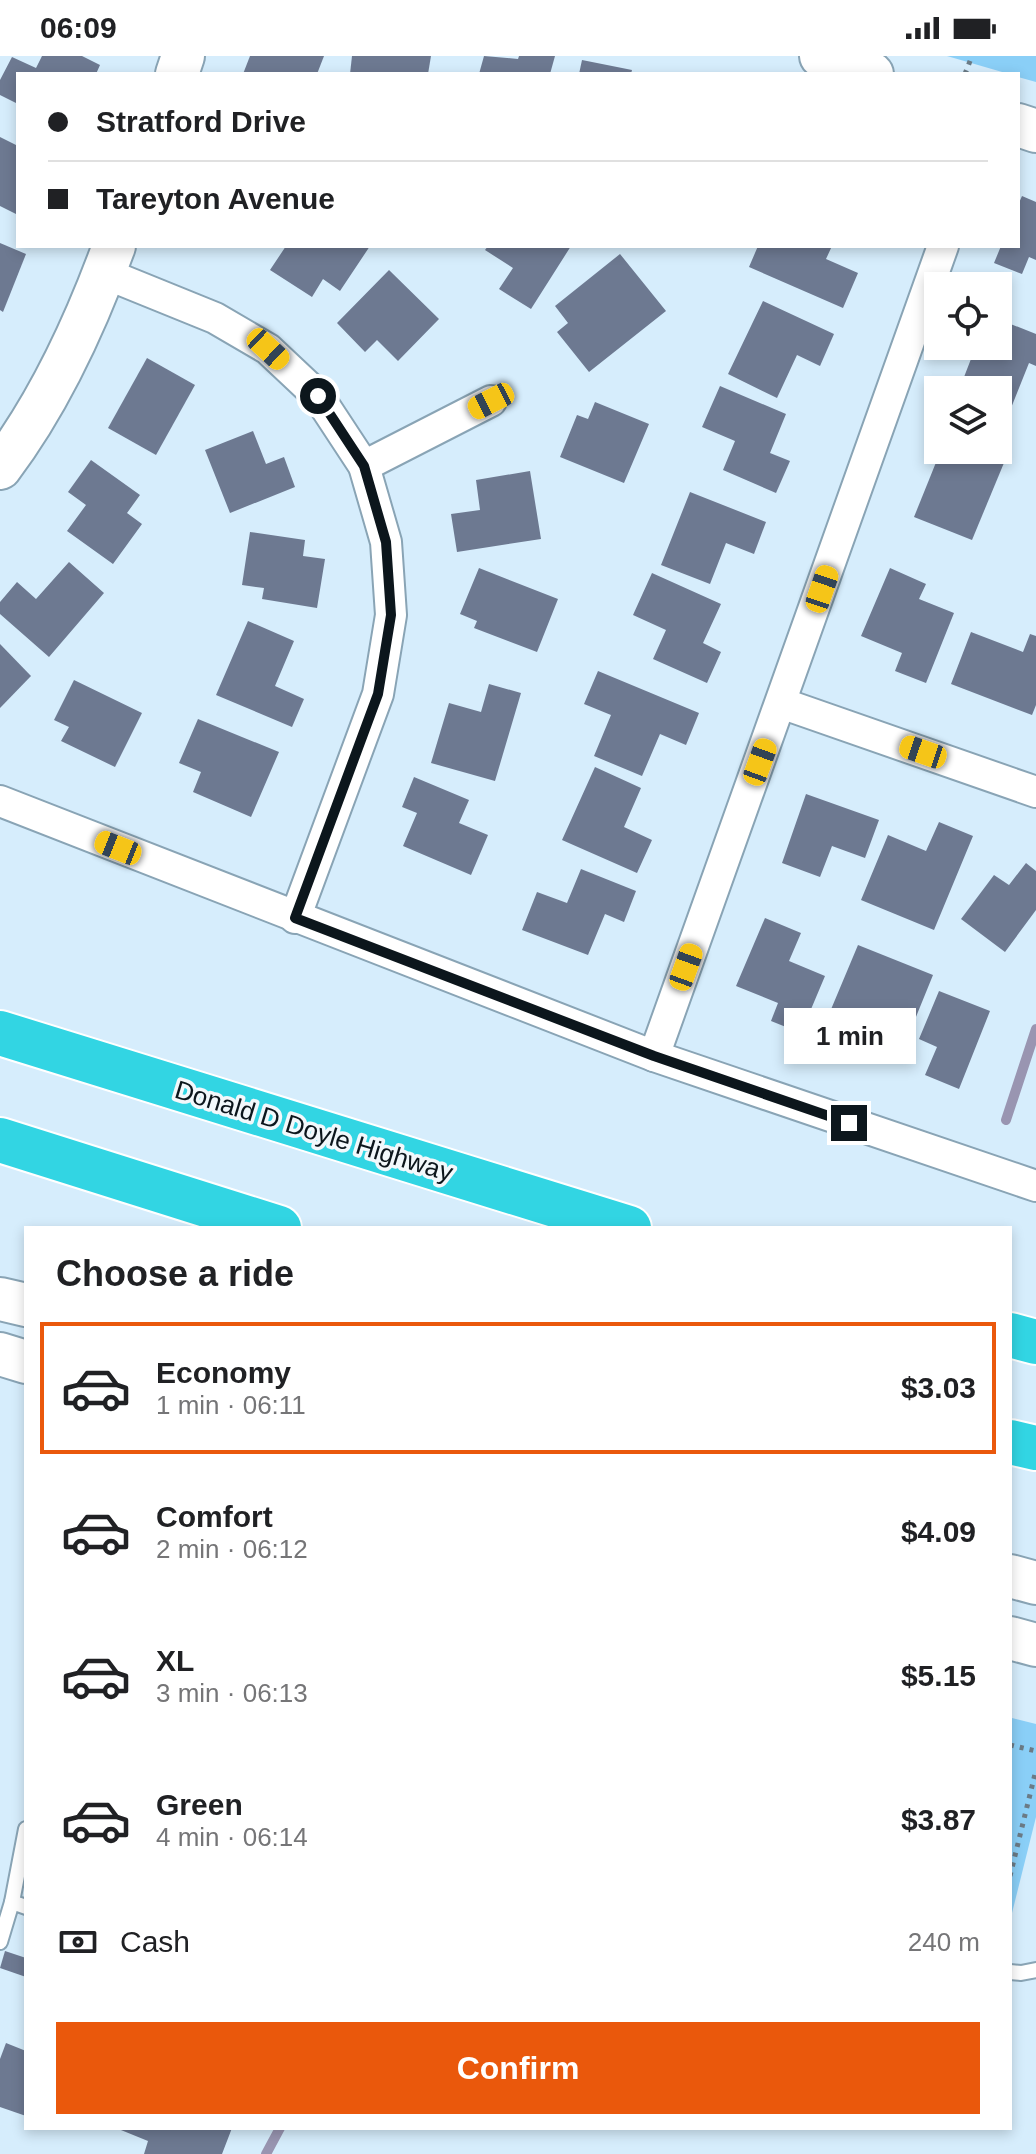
<!DOCTYPE html>
<html lang="en">
<head>
<meta charset="utf-8">
<style>
	:root { --surface:#fff; --page:#f2f2f2; --text:#202124; --muted:#757577; --line:#e0e0e0; --accent:#ea580c }
	body { margin:0; font-family:Helvetica,sans-serif; background:var(--page); color:var(--text); height:100vh; display:flex; flex-direction:column; font-size:30px; white-space:nowrap }
	* { box-sizing:border-box; margin:0 }
	p { font-size:26px; color:var(--muted) }
	.icon { flex:none; width:44px; height:44px; fill:none; stroke:currentColor; stroke-width:2; stroke-linecap:round; stroke-linejoin:round }
	.map { position:relative; flex:1; overflow:hidden }
	.side { position:absolute; left:24px; top:1170px; width:988px; height:904px; display:flex; flex-direction:column; background:var(--surface); border-radius:0px; box-shadow:0 4px 12px #0003 }
	.side>* { flex:none }
	.banner { position:absolute; left:16px; top:16px; width:1004px; height:176px; border-radius:0px; box-shadow:0 4px 12px #0003; display:grid; align-content:center; height:176px; padding:0 32px; background:var(--surface) }
	.buttons { position:absolute; left:924px; top:216px; display:grid; gap:16px }
	.buttons a { display:grid; place-items:center; width:88px; height:88px; border-radius:0px; background:var(--surface); box-shadow:0 4px 12px #0003; font-size:40px }
	.end { position:absolute; width:36px; height:36px; margin:-18px; border:10px solid #0c161c; background:#fff; box-shadow:0 0 0 4px #fff }
	.from { border-radius:50% }
	.bubble { position:absolute; height:56px; border-radius:0px; background:var(--surface); box-shadow:0 4px 12px #0003; font-size:26px; font-weight:700; line-height:56px; text-align:center }
	.car { position:absolute; width:24px; height:48px; margin:-24px -12px; border-radius:10px; box-shadow:0 0 6px 2px #0007; background:linear-gradient(#f5c518 24%,#345 0 40%,#f5c518 0 76%,#345 0 86%,#f5c518 0) }
	.banner b { display:flex; align-items:center; gap:28px; height:76px; font-size:30px }
	.banner b+b { border-top:2px solid var(--line) }
	.banner i { width:20px; height:20px; background:var(--text) }
	ul { padding:0; list-style:none }
	li { display:flex; align-items:center; gap:24px; height:132px; margin:0 16px 12px; padding:0 16px; border:4px solid transparent; border-radius:0px }
	li div { flex:1 }
	li b { display:block; font-size:30px }
	li em { font-style:normal; font-weight:700 }
	li.active { border-color:var(--accent) }
	li>.icon { width:72px; height:72px; stroke-width:1.5 }
	h2 { padding:0 32px; font-size:36px; line-height:96px }
	.pay { display:flex; align-items:center; gap:20px; height:88px; padding:0 32px; font-size:30px }
	.pay p { margin-inline-start:auto }
	.action { display:flex; gap:16px; margin-top:auto; padding:16px 32px }
	.action a { flex:1; height:92px; border-radius:0px; background:var(--accent); color:#fff; font-size:32px; font-weight:700; line-height:92px; text-align:center }
	.status { display:flex; justify-content:space-between; align-items:center; height:56px; padding:0 40px; background:var(--surface); direction:ltr }
	.status svg { height:22px; fill:currentColor }
	.map>svg:first-child { display:block }
	.green { fill:#8acff7 }
	.lines { fill:none; stroke-linecap:round; stroke-linejoin:round }
	.stream { stroke:#9995b1; stroke-width:10 }
	.building { fill:#6d7991 }
	.lane-casing { stroke:#89a4b5; stroke-width:18 }
	.street-casing { stroke:#89a4b5; stroke-width:34 }
	.secondary-casing { stroke:#89a4b5; stroke-width:46 }
	.highway-casing { stroke:#fff; stroke-width:48 }
	.path { stroke:#6b7b86; stroke-width:5; stroke-dasharray:4 6; stroke-linecap:butt }
	.lane { stroke:#fff; stroke-width:14 }
	.street { stroke:#fff; stroke-width:30 }
	.secondary { stroke:#fff; stroke-width:42 }
	.highway { stroke:#32d5e3; stroke-width:44 }
	.route { stroke:#0c161c; stroke-width:10 }
	.labels { text-anchor:middle; stroke-width:7; stroke-linejoin:round; paint-order:stroke }
	.street-label { font-size:26px; fill:#0c161c; stroke:#f2f8fb }
</style>
</head>
<body>
<div class="status"><b>06:09</b><svg viewBox="0 0 49 12"><path d="M0 12V9h3v3zM5 12V6h3v6zM10 12V3h3v9zM15 12V0h3v12zM26 1h20v11H26zM47 4h2v5h-2z"/></svg></div>
<div class="map">
<svg width="1036" height="2098" viewBox="0 0 1036 2098">
	<rect width="100%" height="100%" fill="#d6edfc"/>
	<g class="green">
		<path d="M947,0H1036V26L1018,21V18H1009Z"/>
		<path d="M1012,1662L1036,1668V1761L1010,1865Z"/>
	</g>
	<g class="lines">
		<g class="stream">
			<path d="M1006,1064L1036,973"/>
			<path d="M266,2098L280,2072"/>
		</g>
	</g>
	<g class="building">
		<path d="M42,0H82L100,9L96,18H18V48L0,39V24L12,1L36,12Z"/>
		<path d="M250,0H324L317,18H243Z"/>
		<path d="M352,0H431L428,18H350Z"/>
		<path d="M484,0L518,3L519,0H555L550,18H479Z"/>
		<path d="M582,4L632,14L631,18H579Z"/>
		<path d="M0,81L18,90V159L0,150Z"/>
		<path d="M1022,140L1036,146V204L1029,201L1022,218L994,207L1001,190H1018V149Z"/>
		<path d="M0,187L26,198L3,256L0,254Z"/>
		<path d="M286,190H370L340,235L323,223L312,241L270,214Z"/>
		<path d="M488,190H571L531,253L499,233L513,212L485,194Z"/>
		<path d="M758,190L771,192L772,190H832L826,203L858,217L843,252L749,211Z"/>
		<path d="M620,198L666,255L589,316L557,276L568,267L555,250Z"/>
		<path d="M389,214L439,263L398,305L377,284L365,296L337,267Z"/>
		<path d="M763,245L834,278L820,310L797,299L777,342L728,318Z"/>
		<path d="M998,263L1036,278V310L1029,307L1007,362L998,359V334H959L976,290H998Z"/>
		<path d="M147,302L195,329L156,399L108,372Z"/>
		<path d="M720,330L786,358L770,397L790,405L776,437L723,414L735,385L702,371Z"/>
		<path d="M595,346L649,368L624,427L560,401L577,359L588,363Z"/>
		<path d="M253,375L266,408L284,401L295,431L230,457L205,394Z"/>
		<path d="M941,394H986L1006,402L972,484L914,461Z"/>
		<path d="M91,404L140,439L127,457L142,468L113,508L67,475L86,449L68,436Z"/>
		<path d="M530,415L541,483L457,496L451,458L480,454L476,424Z"/>
		<path d="M690,436L766,466L754,498L726,487L710,528L661,509Z"/>
		<path d="M250,476L305,484L303,500L325,503L317,552L262,543L264,532L242,529Z"/>
		<path d="M69,506L104,537L49,601L0,558V546L17,526L36,543Z"/>
		<path d="M479,512L558,543L537,596L474,572L477,565L460,558Z"/>
		<path d="M890,512L926,528L919,543L954,557L926,627L895,615L902,597L861,580Z"/>
		<path d="M652,517L721,548L703,587L721,596L707,627L653,603L666,574L633,559Z"/>
		<path d="M248,565L294,585L275,630L304,643L292,671L216,639Z"/>
		<path d="M971,576L1023,596L1030,578L1036,580V649L1032,659L951,628Z"/>
		<path d="M0,588L31,620L0,652Z"/>
		<path d="M598,615L699,657L686,689L660,678L642,720L594,700L611,659L584,648Z"/>
		<path d="M74,624L142,657L115,711L61,685L69,671L54,664Z"/>
		<path d="M489,628L521,637L495,725L431,707L449,647L481,656Z"/>
		<path d="M198,663L279,696L251,761L193,736L201,716L179,707Z"/>
		<path d="M595,711L641,732L624,771L652,784L637,817L562,784Z"/>
		<path d="M414,721L469,744L459,767L488,779L471,819L403,790L417,757L402,751Z"/>
		<path d="M806,738L879,764L865,802L832,790L820,821L782,807Z"/>
		<path d="M939,766L973,780L934,874L861,844L888,779L926,795Z"/>
		<path d="M1026,807L1036,815V854L1005,896L961,863L994,819L1009,829Z"/>
		<path d="M581,813L636,835L624,866L605,858L588,899L522,874L537,836L567,847Z"/>
		<path d="M765,862L801,877L789,905L825,920L801,977L771,965L778,947L736,930Z"/>
		<path d="M858,889L933,919L907,983L868,966L856,996L819,982Z"/>
		<path d="M939,935L990,955L959,1033L925,1019L937,991L919,983Z"/>
		<path d="M5,1895L26,1902V1921L0,1912Z"/>
		<path d="M6,1987L26,1995V2060L0,2051V2003Z"/>
		<path d="M116,2072H232L222,2098H144L148,2085Z"/>
	</g>
	<g class="lines">
		<g class="lane-casing">
			<g id="lane">
				<path d="M26,1773L12,1846L26,1851"/>
				<path d="M0,1886L12,1846"/>
				<path d="M1010,1916L1021,1917L1036,1914"/>
			</g>
		</g>
		<g class="street-casing">
			<g id="street">
				<path d="M104,217L215,262L268,293L318,340L364,410L386,486L391,559L378,638L295,862"/>
				<path d="M364,410L491,345"/>
				<path d="M781,647L1036,736"/>
				<path d="M0,745L654,1000L1036,1130"/>
				<path d="M654,1000L943,190"/>
			</g>
		</g>
		<g class="secondary-casing">
			<g id="secondary">
				<path d="M821,0L872,18"/>
				<path d="M177,18L183,0"/>
				<path d="M1018,69L1036,75"/>
				<path d="M0,412C50,346 86,267 114,190"/>
				<path d="M0,1243L26,1249"/>
				<path d="M0,1298L26,1306"/>
				<path d="M1010,1520L1036,1527"/>
				<path d="M1010,1582L1036,1589"/>
			</g>
		</g>
		<g class="highway-casing">
			<g id="highway">
				<path d="M0,977L629,1172"/>
				<path d="M0,1084L279,1172"/>
				<path d="M1010,1279L1036,1286"/>
				<path d="M1010,1386L1036,1392"/>
			</g>
		</g>
		<g class="path">
			<path d="M965,18L972,0"/>
			<path d="M1010,1689L1036,1695"/>
			<path d="M1010,1820L1036,1714"/>
		</g>
		<use href="#lane" class="lane"/>
		<use href="#street" class="street"/>
		<use href="#secondary" class="secondary"/>
		<use href="#highway" class="highway"/>
	</g>
	<g class="lines">
		<path class="route" d="M318,340L364,410L386,486L391,559L378,638L295,862L654,1000L849,1067"/>
	</g>
	<g class="labels">
		<g class="street-label">
			<text transform="translate(314 1075) rotate(17)" y="9">Donald D Doyle Highway</text>
		</g>
	</g>
</svg>
<div class="buttons">
<a><svg class="icon" aria-label="locate" viewBox="0 0 24 24"><circle cx="12" cy="12" r="6"/><path d="M12 2v4M12 18v4M2 12h4M18 12h4"/></svg></a>
<a><svg class="icon" aria-label="layers" viewBox="0 0 24 24"><path d="M12 4l9 5-9 5-9-5zM3 14l9 5 9-5"/></svg></a>
</div>
<i class="end from" style="left:318px;top:340px"></i>
<i class="end" style="left:849px;top:1067px"></i>
<div class="bubble" style="left:784px;top:952px;width:132px">1 min</div>
<i class="car" style="left:268px;top:293px;rotate:133deg"></i>
<i class="car" style="left:491px;top:345px;rotate:243deg"></i>
<i class="car" style="left:822px;top:533px;rotate:19deg"></i>
<i class="car" style="left:923px;top:696px;rotate:289deg"></i>
<i class="car" style="left:760px;top:706px;rotate:20deg"></i>
<i class="car" style="left:118px;top:792px;rotate:292deg"></i>
<i class="car" style="left:686px;top:911px;rotate:20deg"></i>
<div class="banner">
<b><i class="from"></i>Stratford Drive</b>
<b><i></i>Tareyton Avenue</b>
</div>
<section class="side">
<h2>Choose a ride</h2>
<ul>
<li class="active"><svg class="icon" aria-label="car" viewBox="0 0 24 24"><path d="M5 17H2v-5l4-1 3-4h7l3 4 3 1v5h-3M9 17h6M6 11h13"/><circle cx="7" cy="17" r="2"/><circle cx="17" cy="17" r="2"/></svg><div><b>Economy</b><p>1 min · 06:11</p></div><em>$3.03</em></li>
<li><svg class="icon" aria-label="car" viewBox="0 0 24 24"><path d="M5 17H2v-5l4-1 3-4h7l3 4 3 1v5h-3M9 17h6M6 11h13"/><circle cx="7" cy="17" r="2"/><circle cx="17" cy="17" r="2"/></svg><div><b>Comfort</b><p>2 min · 06:12</p></div><em>$4.09</em></li>
<li><svg class="icon" aria-label="car" viewBox="0 0 24 24"><path d="M5 17H2v-5l4-1 3-4h7l3 4 3 1v5h-3M9 17h6M6 11h13"/><circle cx="7" cy="17" r="2"/><circle cx="17" cy="17" r="2"/></svg><div><b>XL</b><p>3 min · 06:13</p></div><em>$5.15</em></li>
<li><svg class="icon" aria-label="car" viewBox="0 0 24 24"><path d="M5 17H2v-5l4-1 3-4h7l3 4 3 1v5h-3M9 17h6M6 11h13"/><circle cx="7" cy="17" r="2"/><circle cx="17" cy="17" r="2"/></svg><div><b>Green</b><p>4 min · 06:14</p></div><em>$3.87</em></li>
</ul>
<div class="pay"><svg class="icon" aria-label="cash" viewBox="0 0 24 24"><path d="M3 7h18v10H3z"/><circle cx="12" cy="12" r="2"/></svg>Cash<p>240 m</p></div>
<div class="action"><a>Confirm</a></div>
</section>
</div>
</body>
</html>
